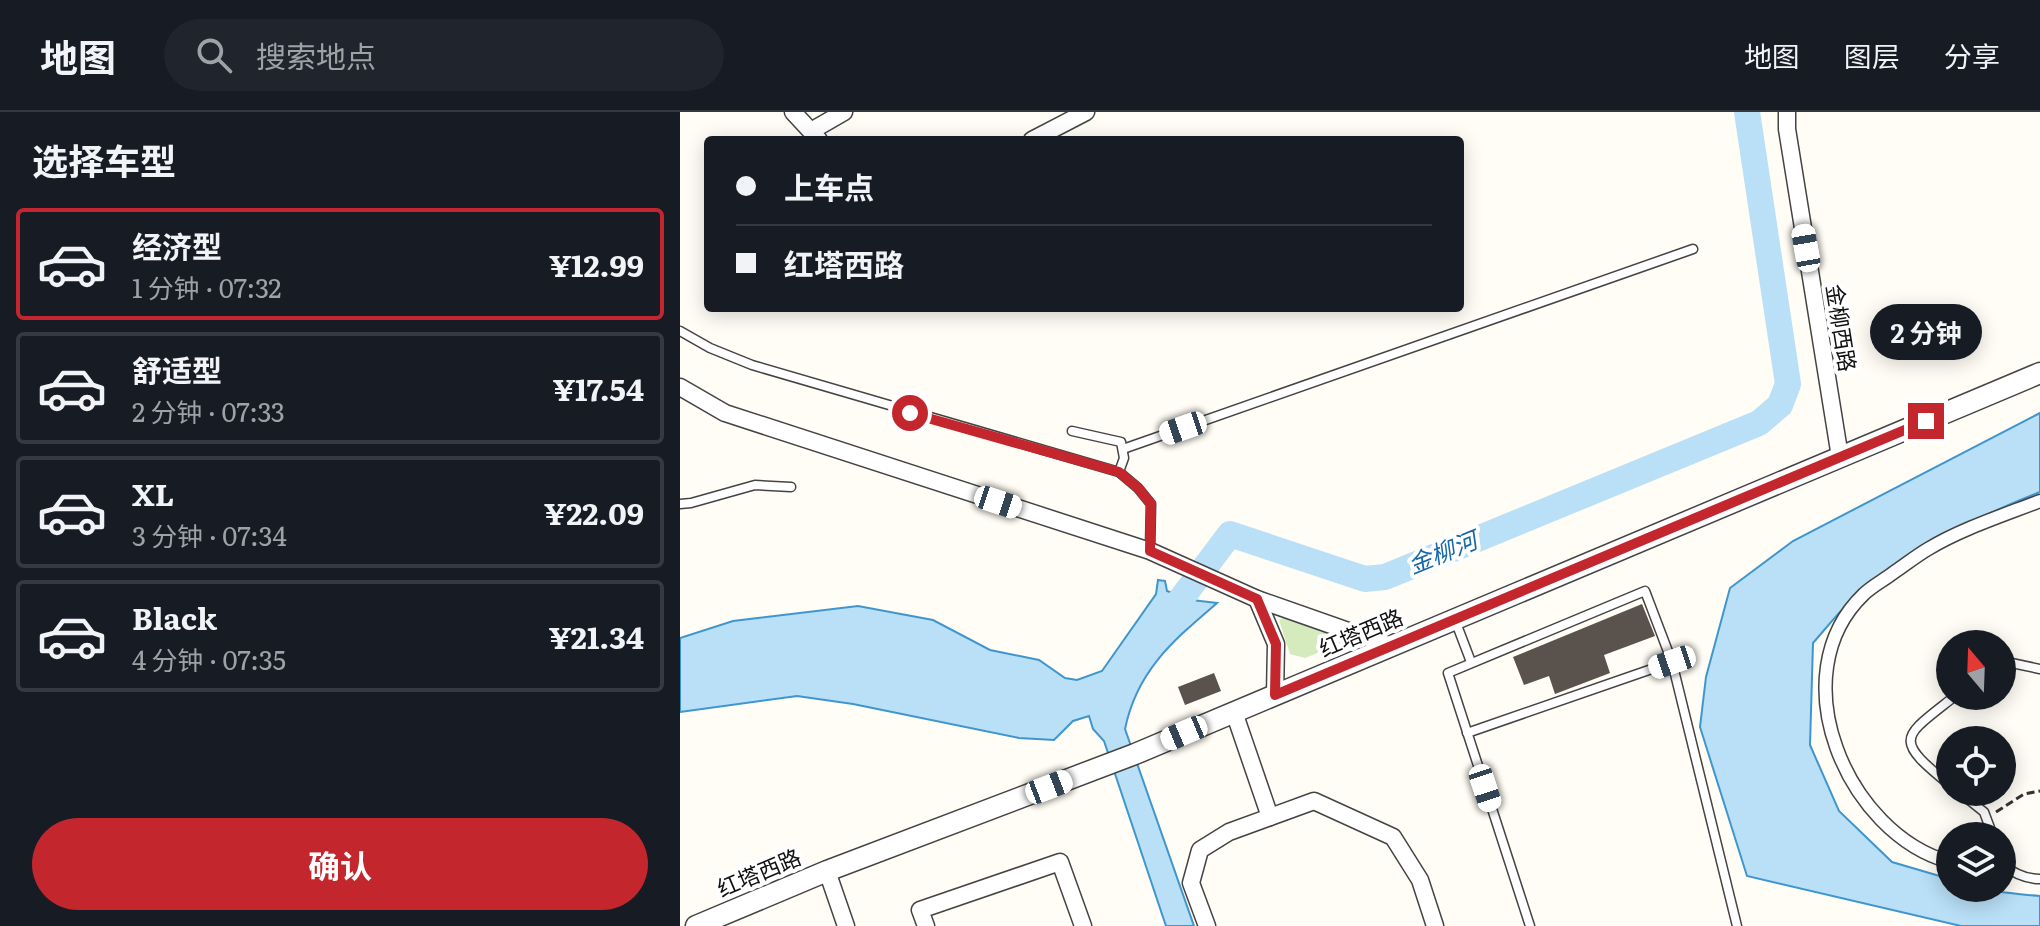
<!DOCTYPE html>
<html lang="zh">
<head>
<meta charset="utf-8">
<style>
	:root { --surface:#171b24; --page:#20242c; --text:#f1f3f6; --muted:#9ea1a6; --line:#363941; --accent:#c4262e }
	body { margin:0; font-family:Literata,"Noto Sans SC",serif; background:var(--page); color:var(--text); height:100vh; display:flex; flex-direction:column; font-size:30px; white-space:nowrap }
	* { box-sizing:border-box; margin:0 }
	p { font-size:26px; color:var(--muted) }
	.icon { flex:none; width:44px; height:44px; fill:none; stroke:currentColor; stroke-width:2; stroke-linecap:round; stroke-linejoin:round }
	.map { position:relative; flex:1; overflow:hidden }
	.details { display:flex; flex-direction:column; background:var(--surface); width:680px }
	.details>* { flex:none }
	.guide { position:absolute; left:24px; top:24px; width:760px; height:176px; border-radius:8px; box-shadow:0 4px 20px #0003; display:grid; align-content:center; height:176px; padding:0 32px; background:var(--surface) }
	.needle { width:52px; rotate:341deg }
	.controls { position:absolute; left:1256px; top:518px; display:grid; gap:16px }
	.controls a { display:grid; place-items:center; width:80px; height:80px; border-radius:50%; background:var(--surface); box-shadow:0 4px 20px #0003; font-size:40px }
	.end { position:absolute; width:36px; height:36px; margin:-18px; border:10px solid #c4262e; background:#fff; box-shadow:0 0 0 4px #fff }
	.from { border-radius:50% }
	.bubble { position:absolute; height:56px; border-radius:28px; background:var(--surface); box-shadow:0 4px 20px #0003; font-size:26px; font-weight:700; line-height:56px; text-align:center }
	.car { position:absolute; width:24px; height:48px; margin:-24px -12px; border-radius:10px; box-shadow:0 0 6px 2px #0007; background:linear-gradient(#fff 24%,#345 0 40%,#fff 0 76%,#345 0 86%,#fff 0) }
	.guide b { display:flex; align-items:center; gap:28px; height:76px; font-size:30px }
	.guide b+b { border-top:2px solid var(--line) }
	.guide i { width:20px; height:20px; background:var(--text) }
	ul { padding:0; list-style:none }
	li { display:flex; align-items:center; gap:24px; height:112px; margin:0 16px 12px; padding:0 16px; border:4px solid var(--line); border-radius:8px }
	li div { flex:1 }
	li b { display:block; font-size:30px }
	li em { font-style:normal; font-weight:700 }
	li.on { border-color:var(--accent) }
	li>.icon { width:72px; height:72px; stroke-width:1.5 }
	h2 { padding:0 32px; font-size:36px; line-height:96px }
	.cta { display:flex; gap:16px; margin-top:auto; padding:16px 32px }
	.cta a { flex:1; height:92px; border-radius:48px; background:var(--accent); color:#fff; font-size:32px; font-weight:700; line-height:92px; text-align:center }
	header { display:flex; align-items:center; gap:48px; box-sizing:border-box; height:112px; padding:0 40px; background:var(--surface); border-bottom:2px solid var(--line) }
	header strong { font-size:38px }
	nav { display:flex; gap:44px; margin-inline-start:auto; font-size:28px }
	.search { width:560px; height:72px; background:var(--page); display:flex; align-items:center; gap:20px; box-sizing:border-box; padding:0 28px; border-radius:44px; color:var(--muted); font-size:30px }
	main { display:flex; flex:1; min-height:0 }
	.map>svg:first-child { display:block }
	.green { fill:#d5ebbd }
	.water { fill:#b9e0f7; stroke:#3f96cf; stroke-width:2 }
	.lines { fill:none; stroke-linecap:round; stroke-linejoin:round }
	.river { stroke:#b9e0f7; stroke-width:26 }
	.building { fill:#5a524d }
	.service-casing { stroke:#444; stroke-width:11 }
	.pedestrian-casing { stroke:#444; stroke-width:15 }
	.minor-casing { stroke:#444; stroke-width:19 }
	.tertiary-casing { stroke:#444; stroke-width:23 }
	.path { stroke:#333; stroke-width:3; stroke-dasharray:8 4; stroke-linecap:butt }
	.service { stroke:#fff; stroke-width:8 }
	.pedestrian { stroke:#fff; stroke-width:12 }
	.minor { stroke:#fff; stroke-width:16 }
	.tertiary { stroke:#fff; stroke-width:20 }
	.route { stroke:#c4262e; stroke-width:10 }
	.labels { text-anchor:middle; stroke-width:8; stroke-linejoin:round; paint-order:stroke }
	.street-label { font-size:22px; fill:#111; stroke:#fff }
	.water-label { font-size:24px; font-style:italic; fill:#1768a6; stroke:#fff }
</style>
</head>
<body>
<header>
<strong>地图</strong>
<div class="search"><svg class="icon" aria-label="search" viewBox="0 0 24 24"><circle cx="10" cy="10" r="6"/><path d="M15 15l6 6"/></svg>搜索地点</div>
<nav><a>地图</a><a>图层</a><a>分享</a></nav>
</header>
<main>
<section class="details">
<h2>选择车型</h2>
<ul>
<li class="on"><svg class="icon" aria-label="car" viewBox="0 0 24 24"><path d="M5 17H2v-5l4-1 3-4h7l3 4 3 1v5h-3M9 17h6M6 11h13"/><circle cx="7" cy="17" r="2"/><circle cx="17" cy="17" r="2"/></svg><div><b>经济型</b><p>1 分钟 · 07:32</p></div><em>¥12.99</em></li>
<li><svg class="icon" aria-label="car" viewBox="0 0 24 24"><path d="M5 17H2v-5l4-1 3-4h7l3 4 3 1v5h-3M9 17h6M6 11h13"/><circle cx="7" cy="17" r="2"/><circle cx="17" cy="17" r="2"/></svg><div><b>舒适型</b><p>2 分钟 · 07:33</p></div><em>¥17.54</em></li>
<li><svg class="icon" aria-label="car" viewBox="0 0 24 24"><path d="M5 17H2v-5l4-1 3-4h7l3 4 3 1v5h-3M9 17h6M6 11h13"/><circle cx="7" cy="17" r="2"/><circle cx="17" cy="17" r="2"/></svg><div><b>XL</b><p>3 分钟 · 07:34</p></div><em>¥22.09</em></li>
<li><svg class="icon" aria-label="car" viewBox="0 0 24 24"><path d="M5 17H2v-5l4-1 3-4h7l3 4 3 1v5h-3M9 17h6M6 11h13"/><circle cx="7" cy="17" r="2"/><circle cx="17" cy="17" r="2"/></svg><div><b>Black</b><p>4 分钟 · 07:35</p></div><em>¥21.34</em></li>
</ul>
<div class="cta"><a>确认</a></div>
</section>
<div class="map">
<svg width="1360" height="814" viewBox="0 0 1360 814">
	<rect width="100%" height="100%" fill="#fffdf5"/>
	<path class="green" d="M603,506L661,522L662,531L625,546L610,542L599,508Z"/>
	<g class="water">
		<path d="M1360,301V380C1298,405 1235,433 1183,477C1165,492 1149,513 1133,531L1130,633L1159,699L1212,750L1270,767V776C1301,776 1329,782 1360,784V814H1281L1067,764L1020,615L1026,565L1050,476L1113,429Z"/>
		<path d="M478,468L485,469L487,479L512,488L537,491C494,528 457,558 445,617L514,814H486L424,629L413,617L409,604L393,609L374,628L339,626L173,592L117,584L0,600V526L53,509L178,494L253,508L310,538L359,548L385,566L397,568L422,559L476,482Z"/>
	</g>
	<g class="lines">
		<path class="river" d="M483,511L550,422L685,467L705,465L1079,311L1100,293L1108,272L1067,0"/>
	</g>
	<g class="building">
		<path d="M962,492L975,524L924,543L930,561L875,582L869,564L844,573L833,545Z"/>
		<path d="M534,561L541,579L505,593L498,575Z"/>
	</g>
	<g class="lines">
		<g class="service-casing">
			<g id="service">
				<path d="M0,219L30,236L72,253L439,360L458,376L471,392L470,438"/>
				<path d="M392,319L441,330L444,346L439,360"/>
				<path d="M443,337L1013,137"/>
				<path d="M0,392L11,391L75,373L111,375"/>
				<path d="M775,508L791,550"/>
				<path d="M1322,549L1360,557"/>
				<path d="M787,621L992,550"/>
				<path d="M1270,673C1212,626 1222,626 1275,584"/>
				<path d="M1279,680L1304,700L1313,724"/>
				<path d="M1322,752C1333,761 1346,767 1360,767"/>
				<path d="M850,814L768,561L965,479L992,550L1057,814"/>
			</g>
		</g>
		<g class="pedestrian-casing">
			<path id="pedestrian" d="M1270,750C1167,722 1099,563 1184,482C1192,474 1204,468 1213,461C1225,453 1236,444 1248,437C1281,417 1324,403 1360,389"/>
		</g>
		<g class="minor-casing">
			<g id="minor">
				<path d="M113,0L139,28"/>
				<path d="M1107,0V17L1160,345"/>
				<path d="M131,19L164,0"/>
				<path d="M352,28L406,0"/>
				<path d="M0,275L45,301L470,439L577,487L711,534"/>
				<path d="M577,487L596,532L595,583"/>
				<path d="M554,600L590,705"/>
				<path d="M147,759L166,814"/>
				<path d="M246,814L240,798L380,750L403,814"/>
				<path d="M527,814L511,771L520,738L549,720L634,689L713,725L740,768L755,814"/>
			</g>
		</g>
		<g class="tertiary-casing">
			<path id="tertiary" d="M16,814L147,759L455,642L1360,261"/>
		</g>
		<path class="path" d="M1316,700L1344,682L1360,679"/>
		<use href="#service" class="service"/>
		<use href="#pedestrian" class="pedestrian"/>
		<use href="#minor" class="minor"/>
		<use href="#tertiary" class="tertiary"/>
	</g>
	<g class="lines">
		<path class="route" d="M230,301L439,360L458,376L471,392L470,439L577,487L596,532L595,583L1246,309"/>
	</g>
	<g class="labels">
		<g class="street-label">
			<text transform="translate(1161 216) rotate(81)" y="8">金柳西路</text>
			<text transform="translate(681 521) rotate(-23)" y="8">红塔西路</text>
			<text transform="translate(79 761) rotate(-23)" y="8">红塔西路</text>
		</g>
		<g class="water-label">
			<text transform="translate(763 441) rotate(-22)" y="8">金柳河</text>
		</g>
	</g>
</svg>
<div class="controls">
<a><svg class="needle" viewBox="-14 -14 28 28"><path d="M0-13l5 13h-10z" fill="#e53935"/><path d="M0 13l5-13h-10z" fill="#9ea1a6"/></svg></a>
<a><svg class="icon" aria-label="locate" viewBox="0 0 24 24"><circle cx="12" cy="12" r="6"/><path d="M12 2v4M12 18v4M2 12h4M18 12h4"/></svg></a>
<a><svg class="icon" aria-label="layers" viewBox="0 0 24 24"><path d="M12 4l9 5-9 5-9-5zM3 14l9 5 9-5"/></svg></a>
</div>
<i class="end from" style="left:230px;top:301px"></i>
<i class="end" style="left:1246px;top:309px"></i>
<div class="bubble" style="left:1190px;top:192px;width:112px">2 分钟</div>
<i class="car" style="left:1126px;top:136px;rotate:350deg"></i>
<i class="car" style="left:503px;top:316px;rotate:251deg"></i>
<i class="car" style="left:318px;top:390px;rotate:108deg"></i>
<i class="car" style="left:992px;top:550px;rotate:251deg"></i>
<i class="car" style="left:504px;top:621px;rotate:247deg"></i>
<i class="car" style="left:369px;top:675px;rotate:69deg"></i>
<i class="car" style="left:805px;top:676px;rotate:162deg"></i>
<div class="guide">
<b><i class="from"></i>上车点</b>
<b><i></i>红塔西路</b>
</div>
</div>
</main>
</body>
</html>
